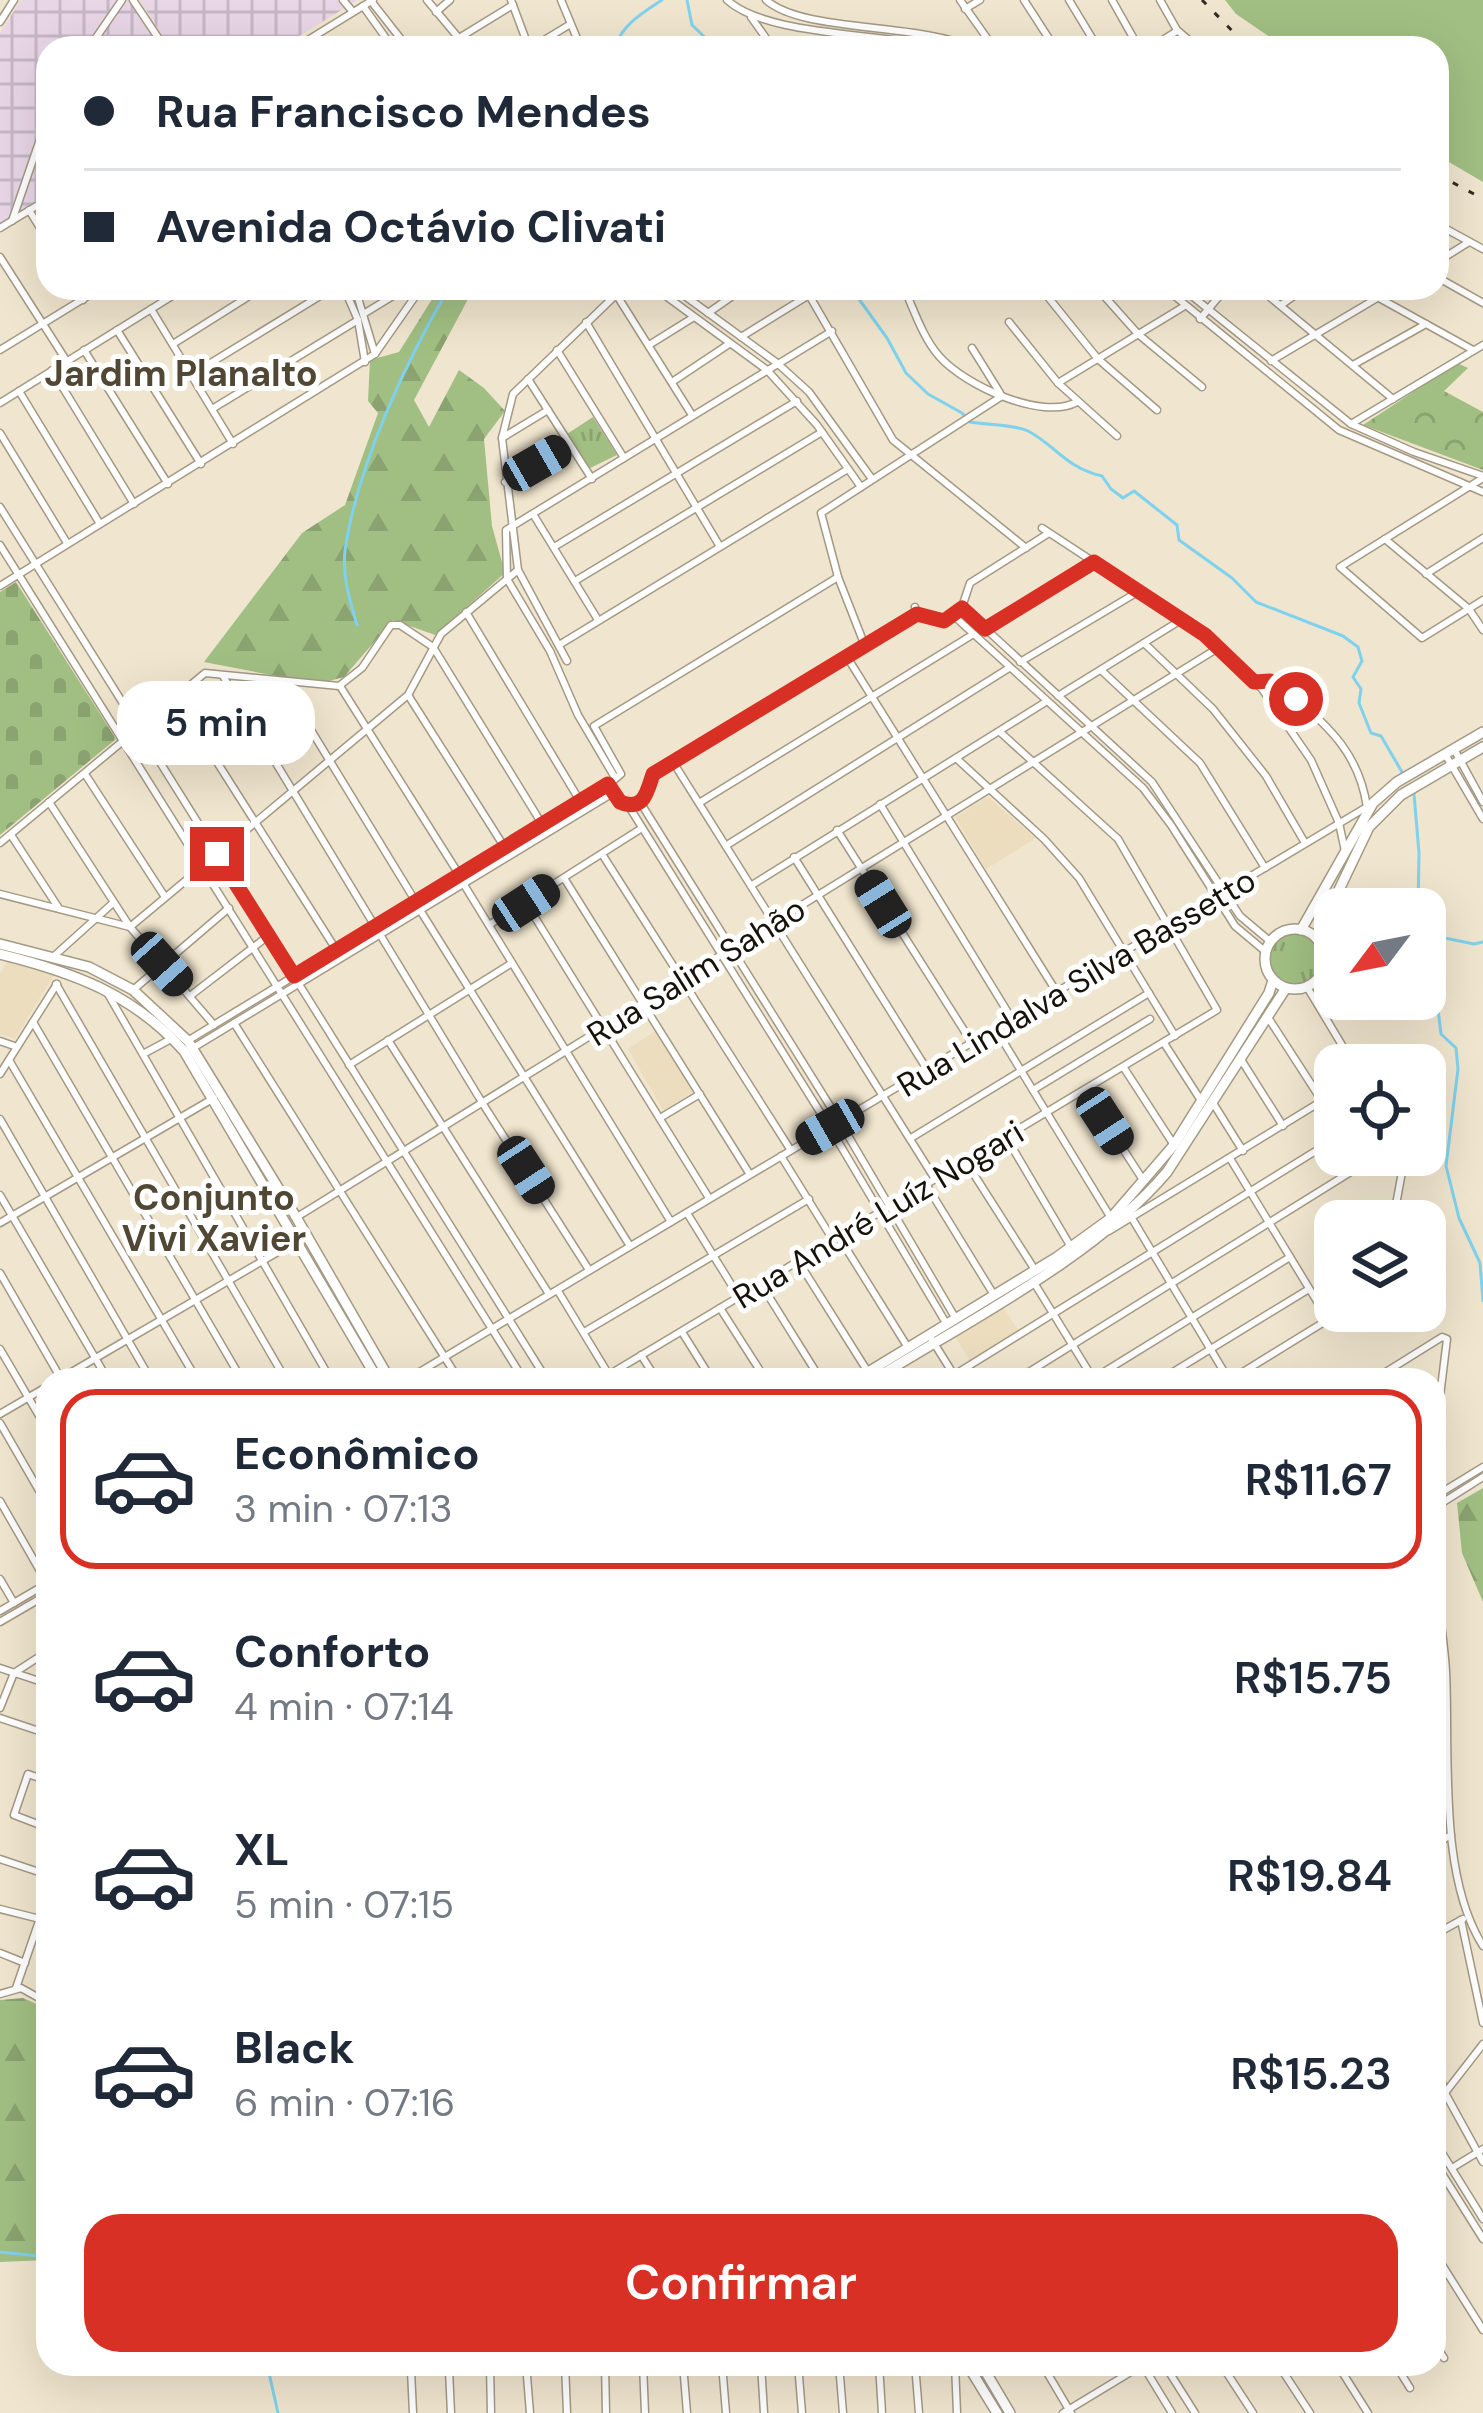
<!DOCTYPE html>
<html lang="pt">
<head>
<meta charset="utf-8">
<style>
	:root { --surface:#fff; --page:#f6f6f7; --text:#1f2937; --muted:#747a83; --line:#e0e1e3; --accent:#d93025 }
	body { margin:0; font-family:"DM Sans",sans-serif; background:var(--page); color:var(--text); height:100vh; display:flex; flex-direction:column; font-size:45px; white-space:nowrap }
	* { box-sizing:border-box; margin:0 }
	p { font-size:39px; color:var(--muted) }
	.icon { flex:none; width:66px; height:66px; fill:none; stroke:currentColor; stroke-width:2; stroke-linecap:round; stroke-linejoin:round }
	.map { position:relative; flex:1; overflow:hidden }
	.panel { position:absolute; left:36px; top:1368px; width:1410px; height:1008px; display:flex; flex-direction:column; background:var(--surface); border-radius:36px; box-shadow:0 12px 48px #0002 }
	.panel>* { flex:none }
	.hud { position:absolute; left:36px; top:36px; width:1413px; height:264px; border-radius:36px; box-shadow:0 12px 48px #0002; display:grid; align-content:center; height:264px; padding:0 48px; background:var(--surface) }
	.needle { width:78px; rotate:238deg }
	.fabs { position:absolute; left:1314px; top:888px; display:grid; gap:24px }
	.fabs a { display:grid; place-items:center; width:132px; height:132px; border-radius:24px; background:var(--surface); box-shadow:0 12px 48px #0002; font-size:60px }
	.end { position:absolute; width:54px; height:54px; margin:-27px; border:15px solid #d93025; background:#fff; box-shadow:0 0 0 6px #fff }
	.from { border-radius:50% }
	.bubble { position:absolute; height:84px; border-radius:36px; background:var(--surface); box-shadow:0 12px 48px #0002; font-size:39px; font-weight:600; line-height:84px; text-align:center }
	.car { position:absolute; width:36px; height:72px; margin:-36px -18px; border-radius:15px; box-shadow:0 0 9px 3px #0007; background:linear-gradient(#222 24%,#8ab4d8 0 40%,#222 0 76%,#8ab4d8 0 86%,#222 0) }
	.hud b { display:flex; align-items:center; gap:42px; height:114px; font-size:45px }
	.hud b+b { border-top:3px solid var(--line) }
	.hud i { width:30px; height:30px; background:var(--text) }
	ul { padding:21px 0 0; list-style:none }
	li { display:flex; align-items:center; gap:36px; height:180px; margin:0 24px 18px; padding:0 24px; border:6px solid transparent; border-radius:36px }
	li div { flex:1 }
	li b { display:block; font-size:45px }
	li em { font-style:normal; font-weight:600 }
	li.active { border-color:var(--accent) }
	li>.icon { width:108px; height:108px; stroke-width:1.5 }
	.cta { display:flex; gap:24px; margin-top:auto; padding:24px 48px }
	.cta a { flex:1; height:138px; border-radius:36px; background:var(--accent); color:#fff; font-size:48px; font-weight:600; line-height:138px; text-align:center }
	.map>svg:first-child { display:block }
	.built { fill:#ebddbe }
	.industrial { fill:url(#industrial-grid) }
	.grass { fill:url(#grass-tufts) }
	.forest { fill:url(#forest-firs) }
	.cemetery { fill:url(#cemetery-stones) }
	.park { fill:url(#park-crowns) }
	.garden { fill:#a1bf83 }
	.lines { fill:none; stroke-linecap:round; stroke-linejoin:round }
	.stream { stroke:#7fd2ed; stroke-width:3 }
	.minor-casing { stroke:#a49984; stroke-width:9 }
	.major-casing { stroke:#a49984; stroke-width:12 }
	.minor { stroke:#fff; stroke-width:6 }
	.major { stroke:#fff; stroke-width:9 }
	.rail { stroke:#312d23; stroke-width:3; stroke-dasharray:6 12; stroke-linecap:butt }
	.route { stroke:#d93025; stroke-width:15 }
	.labels { text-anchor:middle; stroke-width:10; stroke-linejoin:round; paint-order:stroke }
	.street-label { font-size:33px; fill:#17130b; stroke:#fff }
	.neighbourhood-label { font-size:36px; font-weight:bold; fill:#504734; stroke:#fff }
</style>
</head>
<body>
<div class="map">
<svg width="1483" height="2413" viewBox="0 0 1483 2413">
	<defs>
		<pattern id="industrial-grid" width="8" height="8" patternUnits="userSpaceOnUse" patternTransform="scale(3)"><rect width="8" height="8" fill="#e8d6e6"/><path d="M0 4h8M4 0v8" fill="none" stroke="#c6b7c4"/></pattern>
		<pattern id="grass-tufts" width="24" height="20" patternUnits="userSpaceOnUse" patternTransform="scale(3)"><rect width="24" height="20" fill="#a1bf83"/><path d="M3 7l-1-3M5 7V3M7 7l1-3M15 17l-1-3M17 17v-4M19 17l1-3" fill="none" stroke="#8aa370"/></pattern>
		<pattern id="forest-firs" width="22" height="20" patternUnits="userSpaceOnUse" patternTransform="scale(3)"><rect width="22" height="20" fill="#a1bf83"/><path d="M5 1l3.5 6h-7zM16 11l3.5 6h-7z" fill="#8aa370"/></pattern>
		<pattern id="cemetery-stones" width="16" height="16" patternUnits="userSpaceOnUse" patternTransform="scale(3)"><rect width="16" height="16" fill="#a1bf83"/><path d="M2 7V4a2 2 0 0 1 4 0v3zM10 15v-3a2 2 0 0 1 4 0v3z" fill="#8aa370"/></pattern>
		<pattern id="park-crowns" width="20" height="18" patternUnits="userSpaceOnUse" patternTransform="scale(3)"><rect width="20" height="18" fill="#a1bf83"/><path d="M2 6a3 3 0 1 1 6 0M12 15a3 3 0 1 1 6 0" fill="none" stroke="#8aa370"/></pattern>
	</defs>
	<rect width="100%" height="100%" fill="#f0e5ce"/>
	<g class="built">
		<path d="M988,797L1036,838L986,869L955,817Z"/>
		<path d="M7,962L54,975L15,1039L0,1034V974Z"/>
		<path d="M657,1030L694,1091L663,1110L628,1049Z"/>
		<path d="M1001,1304L1018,1330L970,1361L954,1335Z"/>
	</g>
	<g class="industrial">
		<path d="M21,0H131L161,48H48V194L0,223V33Z"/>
		<path d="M140,0H355L356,1L280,48H170Z"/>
	</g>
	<g class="grass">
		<path d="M593,417L617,455L588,469L567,434Z"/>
		<circle cx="1295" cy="959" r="25"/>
	</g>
	<g class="forest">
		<path d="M439,288H474L414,400L429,427L459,370L484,388L505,411L484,439L492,526L505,573L435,635L393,620L344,677L318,684L204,662L302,533L345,505L378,413L368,401L370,360L399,352Z"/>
		<path d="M1483,1488V1602L1462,1553L1457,1503Z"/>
		<path d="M23,1998L39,2005L48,2017V2260L0,2262V2000Z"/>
	</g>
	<path class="cemetery" d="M16,582L116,739L0,835V592Z"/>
	<path class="park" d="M1457,363L1468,368L1444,391L1483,412V470L1363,425Z"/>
	<path class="garden" d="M1225,0H1483V182L1437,155V48H1286L1236,14Z"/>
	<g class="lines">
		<g class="stream">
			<path d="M687,0L692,25L716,48"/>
			<path d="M614,48C623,24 641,14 662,0"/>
			<path d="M851,288L887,338L906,373L928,394L962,413L970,422C987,425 1013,424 1028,431C1055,445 1066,468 1102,476L1111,489L1123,498L1134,491L1177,525L1179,540L1232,578L1256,602L1343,636L1358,647L1362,661L1353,677L1361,689L1359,703L1371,733L1381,736L1402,772"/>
			<path d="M357,625C350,601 342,576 345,551C357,466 406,361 449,288"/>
			<path d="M1414,794L1419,853L1418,909"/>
			<path d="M1425,934L1474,944L1483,942"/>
			<path d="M1425,954L1444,977L1438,1009L1441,1034L1456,1048L1458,1069L1446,1166L1459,1218L1480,1263L1483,1301"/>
			<path d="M0,2252L48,2257"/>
			<path d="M267,2364L278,2413"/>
		</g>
		<g class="minor-casing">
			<g id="minor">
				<path d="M133,0L165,48"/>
				<path d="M343,0L353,12"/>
				<path d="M427,0L467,48"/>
				<path d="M511,0L529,48"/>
				<path d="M561,0L581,48"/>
				<path d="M727,0C768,37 880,32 937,48"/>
				<path d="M766,0C803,33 917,22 973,48"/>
				<path d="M960,0L994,48"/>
				<path d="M1024,0L1055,48"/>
				<path d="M1069,0L1098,48"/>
				<path d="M1112,0L1139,48"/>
				<path d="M1160,0L1177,30L1198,48"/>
				<path d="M371,1L408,48"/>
				<path d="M363,6L393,48"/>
				<path d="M965,9L980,0"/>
				<path d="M436,12L450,0"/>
				<path d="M751,17L773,48"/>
				<path d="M0,22L14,0"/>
				<path d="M459,38L513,5"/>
				<path d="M89,48L122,0"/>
				<path d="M295,48L373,0"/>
				<path d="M531,48L569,25"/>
				<path d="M1150,48L1177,31"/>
				<path d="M29,210L48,241"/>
				<path d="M12,221L48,116"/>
				<path d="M1437,224L1483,249"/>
				<path d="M0,228L48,199"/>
				<path d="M0,257L66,360"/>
				<path d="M1437,262L1469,242"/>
				<path d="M1437,277L1483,303"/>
				<path d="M76,288L83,300"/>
				<path d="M344,288L358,320L365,362"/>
				<path d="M355,288L375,354"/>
				<path d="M655,288L767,370L817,425L861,487"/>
				<path d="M674,288L777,363L809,392L872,479"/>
				<path d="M904,288C914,310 923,338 939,356C964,385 1042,421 1077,402"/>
				<path d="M1097,288L1138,334L1202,387"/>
				<path d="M1165,288L1339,430L1483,492"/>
				<path d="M1182,288L1351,424L1414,452L1483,476"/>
				<path d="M1259,288L1393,399"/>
				<path d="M1361,288L1473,350"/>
				<path d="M616,294L692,415"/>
				<path d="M1048,297L1098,359L1157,410"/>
				<path d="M1281,305L1305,288"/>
				<path d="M151,309L233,444"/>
				<path d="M365,313L406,288"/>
				<path d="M708,313L744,288"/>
				<path d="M1200,319L1226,288"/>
				<path d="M586,322L719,545"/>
				<path d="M1009,322L1058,383L1117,436"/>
				<path d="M117,330L201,464"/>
				<path d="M741,337L809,295L893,440L1026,548"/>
				<path d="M173,344L262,288"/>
				<path d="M649,345L694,317"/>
				<path d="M972,348L1000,393"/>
				<path d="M0,350L101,288"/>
				<path d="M84,350L168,484"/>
				<path d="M557,350L624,458"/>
				<path d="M1271,361L1394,288"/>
				<path d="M1353,365L1426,324"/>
				<path d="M52,370L134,504"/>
				<path d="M191,375L333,288"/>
				<path d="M528,379L592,479"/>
				<path d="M672,382L729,344"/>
				<path d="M1058,383L1183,307"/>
				<path d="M19,391L100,524"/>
				<path d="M0,403L185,288"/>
				<path d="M212,409L358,320"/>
				<path d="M1351,424L1483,345"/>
				<path d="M0,433L67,543"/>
				<path d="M502,438L548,410"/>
				<path d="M1483,478L1340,567L1422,638L1483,600"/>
				<path d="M505,482L569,444"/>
				<path d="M0,507L547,1380"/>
				<path d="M533,514L598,620"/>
				<path d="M1042,528L1205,635L1262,689L1311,760L1339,823L1345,851"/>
				<path d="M1385,539L1469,609L1483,630"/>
				<path d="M0,545L524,1380"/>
				<path d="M554,547L797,401"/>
				<path d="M1426,574L1483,538"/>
				<path d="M575,581L822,432"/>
				<path d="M0,586L375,354L421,288"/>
				<path d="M915,607L917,614L937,621L952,617L962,607L970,583L1049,533"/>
				<path d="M962,607L1152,782L1240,916L1271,942"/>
				<path d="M466,612L580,801"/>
				<path d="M954,616L1143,788L1171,825L1235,926L1266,952"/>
				<path d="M985,629L1093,562"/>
				<path d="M1144,643L1213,709L1266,776L1305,843"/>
				<path d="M559,645L848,469"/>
				<path d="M865,646L838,577L821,513L1002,396"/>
				<path d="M847,657L1056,991"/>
				<path d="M567,661L518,570L502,438L513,394L623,288"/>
				<path d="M1020,662L1136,593"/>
				<path d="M1101,670L1200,763L1265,868"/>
				<path d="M223,676L483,1104L589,1270"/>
				<path d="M281,681L416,902"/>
				<path d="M1254,682L1270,681L1282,686C1324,724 1358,748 1367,807"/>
				<path d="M340,686L460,876"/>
				<path d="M408,695L505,848"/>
				<path d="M175,696L337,951"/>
				<path d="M1058,696L1181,620"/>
				<path d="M1454,749L1483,802"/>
				<path d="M1445,754L1483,819"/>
				<path d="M956,758L1044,839L1079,878L1175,1036"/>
				<path d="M673,762L935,1179"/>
				<path d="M85,774L165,897"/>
				<path d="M614,776L578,715L550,651L507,579L506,530L832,331"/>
				<path d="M613,793L624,804L640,802L649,793L653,774L917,614"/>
				<path d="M49,802L130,927L214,1025"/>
				<path d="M640,802L840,1122L956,1319"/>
				<path d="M699,803L972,635"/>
				<path d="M880,804L1012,1019"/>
				<path d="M628,805L830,1128L946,1323"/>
				<path d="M837,830L972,1043"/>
				<path d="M11,835L58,907"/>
				<path d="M0,843L205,673L339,686L362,668L391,625H400L433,647L542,824"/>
				<path d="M727,845L1009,668"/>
				<path d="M602,854L790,1149"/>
				<path d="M794,857L928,1071"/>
				<path d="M564,878L749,1173"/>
				<path d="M463,883L671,1222"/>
				<path d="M752,885L1044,703"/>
				<path d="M0,894L130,927L408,695L441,634L518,570"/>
				<path d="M526,903L709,1198"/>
				<path d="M420,910L630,1246"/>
				<path d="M489,925L642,828"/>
				<path d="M53,957L113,903"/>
				<path d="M56,984L286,1380"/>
				<path d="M1307,987L1354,1065"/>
				<path d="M133,990L229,908"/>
				<path d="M108,994L331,1380"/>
				<path d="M190,996L268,936"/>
				<path d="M1269,1019L1322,1101"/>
				<path d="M33,1022L242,1380"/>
				<path d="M234,1023L459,1380"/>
				<path d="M995,1028L1111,1218"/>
				<path d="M189,1040L608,785L621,774L594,726L838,577"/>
				<path d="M388,1040L549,1294"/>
				<path d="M0,1041L17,1047"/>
				<path d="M1164,1043L1200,1099"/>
				<path d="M193,1048L613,793"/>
				<path d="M143,1054L171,1039"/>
				<path d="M1240,1058L1283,1126"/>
				<path d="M9,1060L197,1380"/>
				<path d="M349,1065L512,963"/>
				<path d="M1124,1068L1174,1145"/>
				<path d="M0,1074L57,984"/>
				<path d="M1033,1090L1150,1019"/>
				<path d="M1085,1090L1143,1180"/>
				<path d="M1213,1103L1243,1151"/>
				<path d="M660,1118L700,1094"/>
				<path d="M0,1119L151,1380"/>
				<path d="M1006,1137L1071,1247"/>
				<path d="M911,1138L1149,993"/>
				<path d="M781,1156L833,1240"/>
				<path d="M1231,1160L1329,1321"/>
				<path d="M966,1162L1035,1270"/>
				<path d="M927,1186L994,1295"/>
				<path d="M0,1195L108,1380"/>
				<path d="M687,1213L739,1297"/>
				<path d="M297,1217L1218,648"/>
				<path d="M1133,1220L1229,1380"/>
				<path d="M1393,1221L1404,1161L1402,1155"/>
				<path d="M0,1223L214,1098"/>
				<path d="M1109,1231L1335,1093"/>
				<path d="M839,1237L907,1346"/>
				<path d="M798,1261L868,1372"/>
				<path d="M0,1273L60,1377"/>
				<path d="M1033,1281L1094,1380"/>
				<path d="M761,1284L821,1380"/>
				<path d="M558,1291L609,1375"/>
				<path d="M720,1308L766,1380"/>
				<path d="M584,1332L809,1199"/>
				<path d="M682,1332L712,1380"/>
				<path d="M929,1335L957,1380"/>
				<path d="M0,1349L48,1431"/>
				<path d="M641,1355L657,1380"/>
				<path d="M58,1380L307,1235"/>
				<path d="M406,1380L1370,805"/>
				<path d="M600,1380L1217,1010L1118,839L1000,732"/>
				<path d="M946,1380L1335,1139"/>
				<path d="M1016,1380L1378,1155"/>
				<path d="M1091,1380L1290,1257"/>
				<path d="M1160,1380L1309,1289"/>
				<path d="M1230,1380L1342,1311"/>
				<path d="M1373,1380L1442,1337L1447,1339L1434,1445"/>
				<path d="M0,1414L48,1386"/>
				<path d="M0,1423L48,1506"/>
				<path d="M1434,1497L1483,1467"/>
				<path d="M0,1501L47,1583"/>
				<path d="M1434,1508L1483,1477"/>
				<path d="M1434,1577C1439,1608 1444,1639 1446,1671C1450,1753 1438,1875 1483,1946"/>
				<path d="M0,1579L14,1603"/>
				<path d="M0,1611L48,1583"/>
				<path d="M0,1622L48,1594"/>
				<path d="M0,1668L48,1684"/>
				<path d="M0,1708L14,1673L48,1651"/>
				<path d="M0,1718L48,1734"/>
				<path d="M48,1781L28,1774L14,1815L48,1828"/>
				<path d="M1434,1845L1451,1835"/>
				<path d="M0,1859L48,1875"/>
				<path d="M0,1909L40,1919"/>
				<path d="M1461,1920L1483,2023"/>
				<path d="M1434,1935L1463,1919"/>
				<path d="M0,1953L25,1963"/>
				<path d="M16,1988L48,1895"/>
				<path d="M0,1994L21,1988L48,2003"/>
				<path d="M1434,2054L1445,2093L1483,2162"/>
				<path d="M1434,2107L1483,2044"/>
				<path d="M1434,2140L1483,2219"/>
				<path d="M1434,2161L1483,2239"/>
				<path d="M1452,2168L1483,2149"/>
				<path d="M1434,2252L1483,2330"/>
				<path d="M1434,2343L1444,2358"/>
				<path d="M526,2364L530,2413"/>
				<path d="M565,2364L567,2413"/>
				<path d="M605,2364L606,2413"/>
				<path d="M643,2364L645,2413"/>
				<path d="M683,2364L687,2413"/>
				<path d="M722,2364L726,2413"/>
				<path d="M761,2364L764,2413"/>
				<path d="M798,2364L802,2413"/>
				<path d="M839,2364L843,2413"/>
				<path d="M879,2364L882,2413"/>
				<path d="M915,2364L919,2413"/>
				<path d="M955,2364L957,2413"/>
				<path d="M1042,2364L1071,2413"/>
				<path d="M1142,2364L1172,2413"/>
				<path d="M1164,2364L1195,2413"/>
				<path d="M1221,2364L1253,2413"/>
				<path d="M1278,2364L1310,2413"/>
				<path d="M1337,2364L1368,2413"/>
				<path d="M1395,2364L1410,2388"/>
				<path d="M490,2366L491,2413"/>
				<path d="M449,2370L451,2413"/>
				<path d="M413,2413L411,2370L523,2364"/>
				<path d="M1063,2413L1144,2364"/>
			</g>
		</g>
		<g class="major-casing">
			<g id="major">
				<circle cx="1295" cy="959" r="30"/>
				<path d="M1301,930L1373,803L1397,782L1483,732"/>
				<path d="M1316,938L1369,827L1401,795L1483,747"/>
				<path d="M0,944L89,967L133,990L188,1041L296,1217L390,1380"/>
				<path d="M0,954C73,972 133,994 184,1051L378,1380"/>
				<path d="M855,1380L1057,1257L1111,1218L1174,1145L1269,993L1273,980"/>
				<path d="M873,1380C968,1321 1095,1257 1167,1172L1286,988"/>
				<path d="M967,2364L997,2413"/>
				<path d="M981,2364L1010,2413"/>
			</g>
		</g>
		<use href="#minor" class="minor"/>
		<use href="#major" class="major"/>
		<g class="rail">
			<path d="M1202,0L1249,48"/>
			<path d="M1437,174L1483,199"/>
		</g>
	</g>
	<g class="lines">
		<path class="route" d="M217,854L294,976L608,784L620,802C644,812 647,792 653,774L917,614L944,621L962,608L985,629L1094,562L1205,635L1254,682L1270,681L1296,699"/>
	</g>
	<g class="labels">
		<g class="street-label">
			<text transform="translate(696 971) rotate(-32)" y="12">Rua Salim Sahão</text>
			<text transform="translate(1076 982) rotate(-31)" y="12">Rua Lindalva Silva Bassetto</text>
			<text transform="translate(878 1214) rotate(-31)" y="12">Rua André Luíz Nogari</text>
		</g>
		<g class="neighbourhood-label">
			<text x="181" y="386">Jardim Planalto</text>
			<text x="214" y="1210">Conjunto<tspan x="214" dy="41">Vivi Xavier</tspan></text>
		</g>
	</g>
</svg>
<div class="fabs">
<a><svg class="needle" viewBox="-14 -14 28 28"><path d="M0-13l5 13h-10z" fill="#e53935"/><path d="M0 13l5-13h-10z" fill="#747a83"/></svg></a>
<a><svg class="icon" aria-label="locate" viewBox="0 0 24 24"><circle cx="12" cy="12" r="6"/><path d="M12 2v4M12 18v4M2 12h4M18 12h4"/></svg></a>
<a><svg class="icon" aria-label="layers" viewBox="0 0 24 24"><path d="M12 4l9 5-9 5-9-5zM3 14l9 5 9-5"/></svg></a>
</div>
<i class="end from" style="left:1296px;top:699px"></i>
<i class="end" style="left:217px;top:854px"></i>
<div class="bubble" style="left:117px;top:681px;width:198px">5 min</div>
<i class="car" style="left:537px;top:463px;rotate:60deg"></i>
<i class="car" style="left:526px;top:903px;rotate:57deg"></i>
<i class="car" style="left:883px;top:904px;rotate:328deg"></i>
<i class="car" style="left:162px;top:964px;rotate:138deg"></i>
<i class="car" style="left:1105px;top:1121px;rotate:147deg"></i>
<i class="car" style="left:830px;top:1127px;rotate:240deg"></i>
<i class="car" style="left:526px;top:1170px;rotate:147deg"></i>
<div class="hud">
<b><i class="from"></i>Rua Francisco Mendes</b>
<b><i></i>Avenida Octávio Clivati</b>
</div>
<section class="panel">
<ul>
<li class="active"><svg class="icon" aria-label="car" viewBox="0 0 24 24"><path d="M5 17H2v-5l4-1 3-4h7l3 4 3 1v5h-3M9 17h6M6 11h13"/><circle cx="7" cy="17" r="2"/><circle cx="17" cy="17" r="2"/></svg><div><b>Econômico</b><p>3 min · 07:13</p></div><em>R$11.67</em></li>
<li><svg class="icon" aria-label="car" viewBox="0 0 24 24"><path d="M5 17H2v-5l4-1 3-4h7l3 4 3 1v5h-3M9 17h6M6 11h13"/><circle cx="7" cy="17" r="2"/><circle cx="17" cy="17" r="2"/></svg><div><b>Conforto</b><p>4 min · 07:14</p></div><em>R$15.75</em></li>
<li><svg class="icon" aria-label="car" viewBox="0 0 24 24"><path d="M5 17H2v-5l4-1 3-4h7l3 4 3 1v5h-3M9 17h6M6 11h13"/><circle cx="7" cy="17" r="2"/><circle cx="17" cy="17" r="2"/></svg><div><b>XL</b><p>5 min · 07:15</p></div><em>R$19.84</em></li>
<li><svg class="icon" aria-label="car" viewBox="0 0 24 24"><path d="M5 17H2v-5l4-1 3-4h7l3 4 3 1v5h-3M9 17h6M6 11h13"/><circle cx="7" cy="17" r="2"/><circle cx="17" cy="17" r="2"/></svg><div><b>Black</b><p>6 min · 07:16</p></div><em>R$15.23</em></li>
</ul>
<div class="cta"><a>Confirmar</a></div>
</section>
</div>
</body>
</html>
